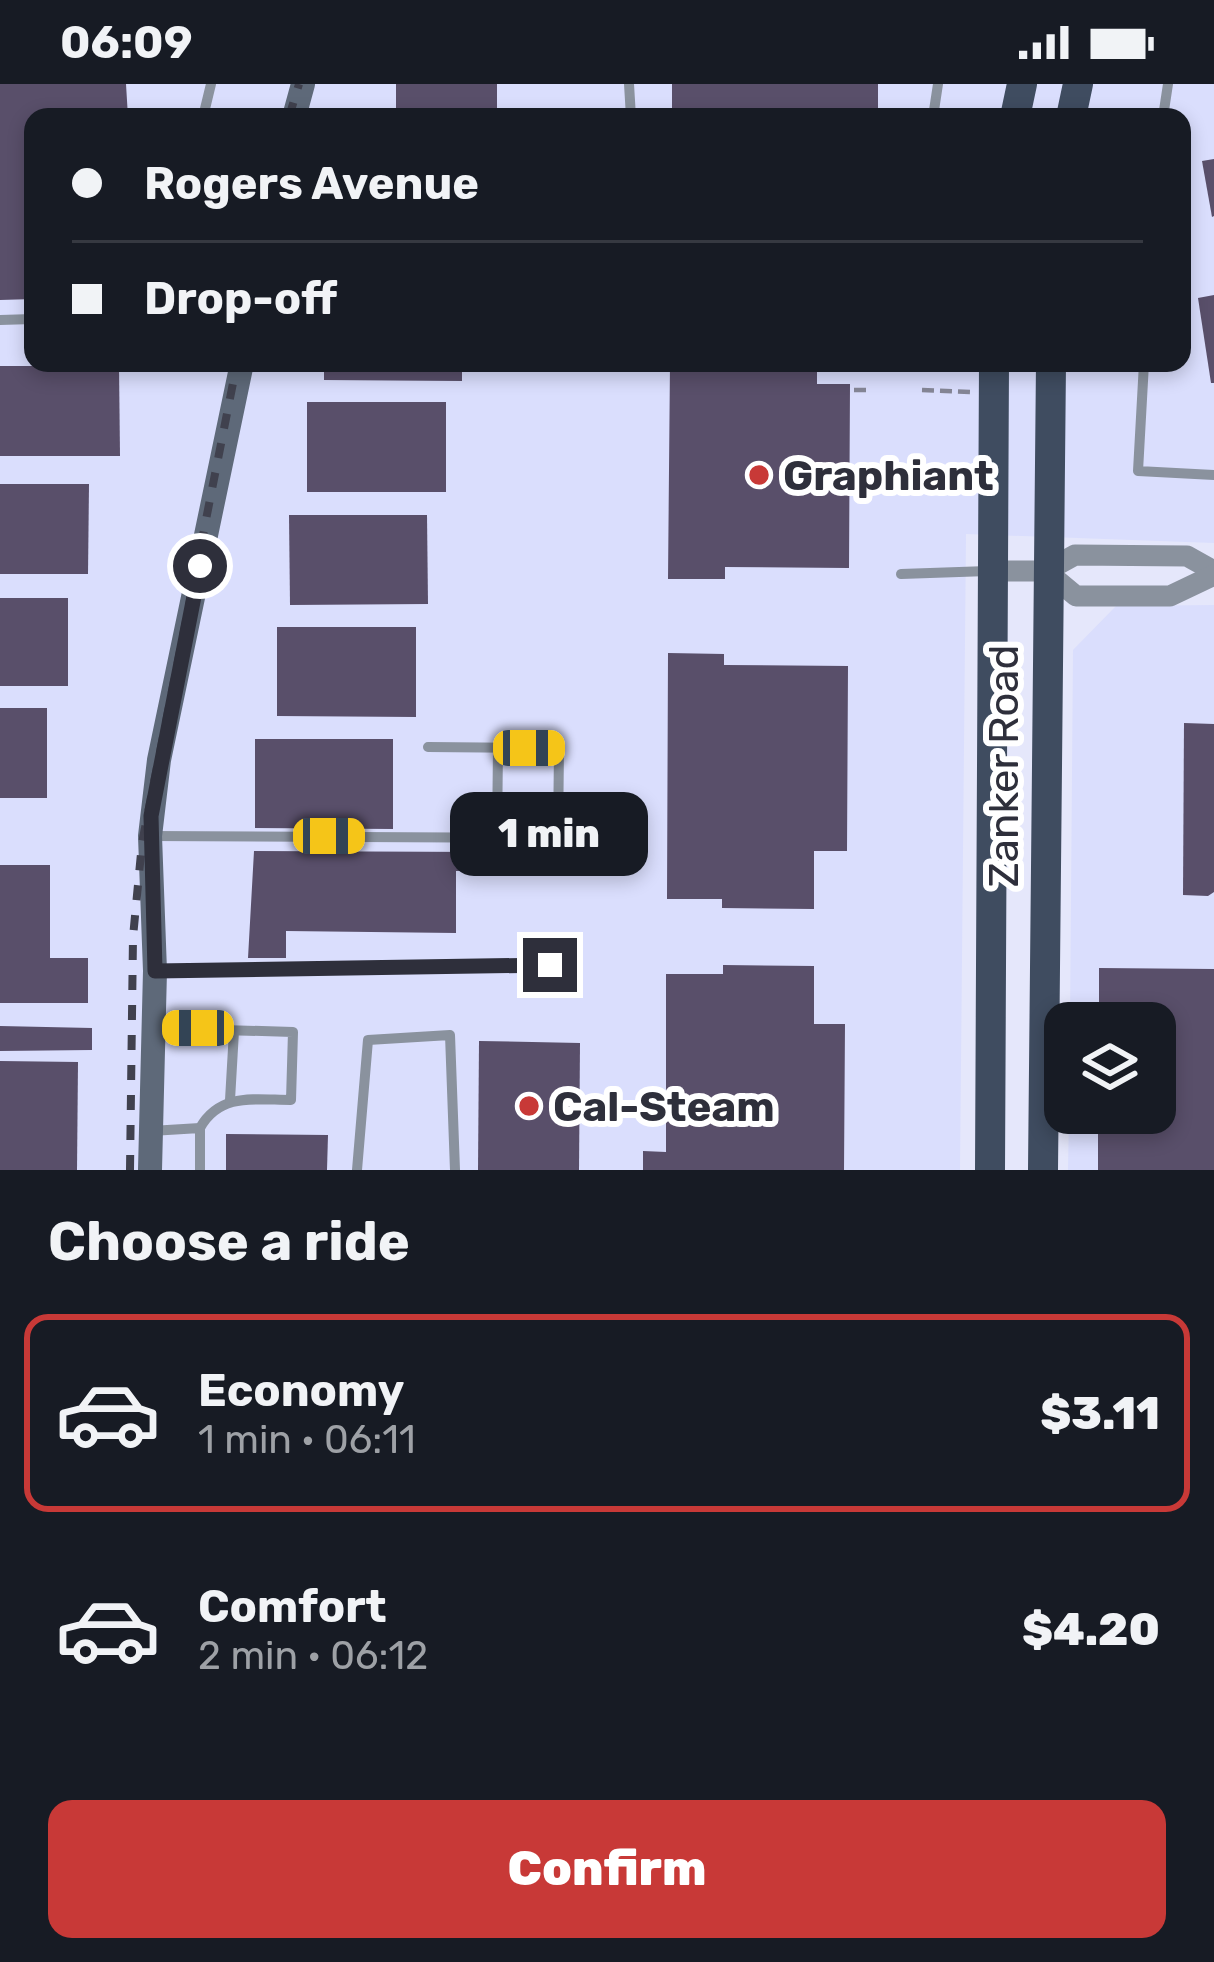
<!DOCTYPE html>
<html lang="en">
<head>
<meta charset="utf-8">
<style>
	:root { --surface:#171b24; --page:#242831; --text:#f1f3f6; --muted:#9ea1a6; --line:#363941; --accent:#c83937 }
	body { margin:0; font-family:Rubik,sans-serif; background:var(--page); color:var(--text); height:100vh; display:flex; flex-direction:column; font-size:45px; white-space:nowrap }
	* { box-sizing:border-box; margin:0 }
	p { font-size:39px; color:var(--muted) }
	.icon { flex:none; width:66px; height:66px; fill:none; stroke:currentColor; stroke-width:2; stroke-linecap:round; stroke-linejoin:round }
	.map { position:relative; height:1086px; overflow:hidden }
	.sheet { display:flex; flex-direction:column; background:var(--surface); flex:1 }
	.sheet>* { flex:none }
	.top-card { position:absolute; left:24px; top:24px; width:1167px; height:264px; border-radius:24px; box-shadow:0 6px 18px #0003; display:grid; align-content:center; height:264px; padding:0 48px; background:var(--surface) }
	.buttons { position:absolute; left:1044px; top:918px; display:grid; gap:24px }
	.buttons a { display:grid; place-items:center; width:132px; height:132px; border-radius:24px; background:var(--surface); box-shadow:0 6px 18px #0003; font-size:60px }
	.end { position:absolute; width:54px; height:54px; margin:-27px; border:15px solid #2e2f3b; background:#fff; box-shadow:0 0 0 6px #fff }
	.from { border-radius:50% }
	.bubble { position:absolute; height:84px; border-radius:24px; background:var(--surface); box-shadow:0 6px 18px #0003; font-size:39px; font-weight:800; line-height:84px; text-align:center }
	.car { position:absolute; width:36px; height:72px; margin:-36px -18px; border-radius:15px; box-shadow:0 0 9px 3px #0007; background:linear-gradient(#f5c518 24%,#345 0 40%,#f5c518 0 76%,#345 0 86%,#f5c518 0) }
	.top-card b { display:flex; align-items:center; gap:42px; height:114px; font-size:45px }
	.top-card b+b { border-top:3px solid var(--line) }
	.top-card i { width:30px; height:30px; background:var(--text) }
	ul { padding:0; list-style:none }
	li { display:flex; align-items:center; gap:36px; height:198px; margin:0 24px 18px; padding:0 24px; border:6px solid transparent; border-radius:24px }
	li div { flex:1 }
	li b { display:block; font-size:45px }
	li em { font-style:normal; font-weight:800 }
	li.selected { border-color:var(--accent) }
	li>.icon { width:108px; height:108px; stroke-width:1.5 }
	h2 { padding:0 48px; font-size:54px; line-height:144px }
	.button { display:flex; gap:24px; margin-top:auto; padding:24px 48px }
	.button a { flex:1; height:138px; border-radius:24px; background:var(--accent); color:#fff; font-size:48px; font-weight:800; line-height:138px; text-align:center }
	.status { display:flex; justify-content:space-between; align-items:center; height:84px; padding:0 60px; background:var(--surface); direction:ltr }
	.status svg { height:33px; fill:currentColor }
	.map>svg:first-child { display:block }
	.built { fill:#dadefd; fill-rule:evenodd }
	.building { fill:#594f6a }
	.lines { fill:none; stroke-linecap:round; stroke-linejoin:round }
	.path { stroke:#858696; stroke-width:4.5; stroke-dasharray:12 6; stroke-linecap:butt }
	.lane { stroke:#8a929e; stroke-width:10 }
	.street { stroke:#8a929e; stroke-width:21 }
	.secondary { stroke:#5e6979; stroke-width:24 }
	.primary { stroke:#3f4c60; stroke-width:30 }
	.rail { stroke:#40414e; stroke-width:8; stroke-dasharray:15 15; stroke-linecap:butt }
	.route { stroke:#2e2f3b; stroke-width:15 }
	.poi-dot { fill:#c83937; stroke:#fff; stroke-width:4.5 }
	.labels { text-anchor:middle; stroke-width:12; stroke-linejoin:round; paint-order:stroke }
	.poi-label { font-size:42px; font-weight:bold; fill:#2e2f3b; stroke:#fff; text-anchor:start }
	.street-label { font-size:42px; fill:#2e2f3b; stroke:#fff }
</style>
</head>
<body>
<div class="status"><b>06:09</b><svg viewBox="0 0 49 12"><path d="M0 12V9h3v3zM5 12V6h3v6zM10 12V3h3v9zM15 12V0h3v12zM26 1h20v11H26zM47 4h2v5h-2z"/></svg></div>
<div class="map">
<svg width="1214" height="1086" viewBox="0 0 1214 1086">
	<rect width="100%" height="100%" fill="#e5e7fb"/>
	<g class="built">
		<path d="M0,0H1214V459L966,450L960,1086H0ZM33,33H1182V279H33Z"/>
		<path d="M1214,521V1086H1068L1069,1029H1155V939H1070L1073,566L1116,522Z"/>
	</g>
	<g class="building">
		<path d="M0,0H126L128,33H33V215L0,216Z"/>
		<rect x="396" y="0" width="101" height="33"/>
		<rect x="672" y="0" width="206" height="33"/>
		<path d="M1214,75V132L1212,133L1202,77Z"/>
		<path d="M1214,211V299H1211L1198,214Z"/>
		<path d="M324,279H462V297L324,296Z"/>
		<path d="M670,279H817V300H850L849,484L725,483V495H668Z"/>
		<path d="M0,282H119L120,372H0Z"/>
		<rect x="307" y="318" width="139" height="90"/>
		<path d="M0,400H89L88,490H0Z"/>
		<path d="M289,431H427L428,520L290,521Z"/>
		<rect x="0" y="514" width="68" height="88"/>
		<path d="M277,543H416V633L277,632Z"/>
		<path d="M668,569L724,570V581L848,582L847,767H814V825L722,824V815H667Z"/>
		<rect x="0" y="624" width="47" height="90"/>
		<path d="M1184,639L1214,640V808L1208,812L1183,811Z"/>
		<path d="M255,655H393V745L255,744Z"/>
		<path d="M254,767L480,768L479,787H456V849L286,847V874H248Z"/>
		<path d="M0,781H50V874H88V919H0Z"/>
		<path d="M723,881L814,882V940H845L844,1086H643V1067L666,1068V890H723Z"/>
		<path d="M1099,884L1214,885V1086H1098V1029H1155V939H1099Z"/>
		<path d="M0,942L92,944V966L0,967Z"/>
		<path d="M479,957L580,959L579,1086H478Z"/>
		<path d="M0,977L78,978L77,1086H0Z"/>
		<path d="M226,1050L328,1051L327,1086H226Z"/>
	</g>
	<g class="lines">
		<g class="path">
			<path d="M854,306H867"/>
			<path d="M922,306L970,308"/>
		</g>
		<g class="lane">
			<path d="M629,0L631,33"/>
			<path d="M203,33L211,0"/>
			<path d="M933,33L938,0"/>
			<path d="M1163,33L1168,0"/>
			<path d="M0,236L33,235"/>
			<path d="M1144,279L1138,387L1214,391"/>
			<path d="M901,490L988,487"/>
			<path d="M150,752L558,754L559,664L428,663"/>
			<path d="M497,753L498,664"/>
			<path d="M157,887L550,881"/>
			<path d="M155,944L293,948L291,1016C256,1016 220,1008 200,1044"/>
			<path d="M230,1016L234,947"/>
			<path d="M151,1047L200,1044V1086"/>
			<path d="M357,1086L368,956L450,951L455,1086"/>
		</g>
		<g class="street">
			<path d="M991,487H1046L1075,471L1187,472L1214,487"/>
			<path d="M1046,487L1076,512H1170L1214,491"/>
		</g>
		<g class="secondary">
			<path d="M294,33L303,0"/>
			<path d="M150,1086L155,887L150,752L159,676L242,279"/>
		</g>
		<g class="primary">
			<path d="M1015,33L1022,0"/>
			<path d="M1071,33L1078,0"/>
			<path d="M990,1086L994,279"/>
			<path d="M1043,1086L1051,279"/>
		</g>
		<g class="rail">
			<path d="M289,33L299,0"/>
			<path d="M130,1086L133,853L142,759L237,279"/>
		</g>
	</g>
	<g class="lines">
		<path class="route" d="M200,482L151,732L155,887L550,881"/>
	</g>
	<g class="poi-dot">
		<circle cx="759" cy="391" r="12"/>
		<circle cx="529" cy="1022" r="12"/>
	</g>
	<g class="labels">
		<g class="poi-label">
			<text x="783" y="406">Graphiant</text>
			<text x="553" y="1037">Cal-Steam</text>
		</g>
		<g class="street-label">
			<text transform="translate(1003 682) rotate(-90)" y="15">Zanker Road</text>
		</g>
	</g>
</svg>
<div class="buttons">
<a><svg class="icon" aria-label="layers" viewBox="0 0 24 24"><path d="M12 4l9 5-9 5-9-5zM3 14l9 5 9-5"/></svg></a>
</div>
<i class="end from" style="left:200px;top:482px"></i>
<i class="end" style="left:550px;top:881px"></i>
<div class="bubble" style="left:450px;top:708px;width:198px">1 min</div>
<i class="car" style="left:529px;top:664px;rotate:90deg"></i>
<i class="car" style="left:329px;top:752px;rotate:90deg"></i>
<i class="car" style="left:198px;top:944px;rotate:270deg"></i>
<div class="top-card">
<b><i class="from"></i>Rogers Avenue</b>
<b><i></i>Drop-off</b>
</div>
</div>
<section class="sheet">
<h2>Choose a ride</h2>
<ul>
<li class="selected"><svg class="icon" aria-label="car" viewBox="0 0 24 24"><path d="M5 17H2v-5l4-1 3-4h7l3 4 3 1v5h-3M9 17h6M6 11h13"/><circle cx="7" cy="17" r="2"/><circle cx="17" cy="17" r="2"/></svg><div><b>Economy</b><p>1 min · 06:11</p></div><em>$3.11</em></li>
<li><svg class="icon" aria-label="car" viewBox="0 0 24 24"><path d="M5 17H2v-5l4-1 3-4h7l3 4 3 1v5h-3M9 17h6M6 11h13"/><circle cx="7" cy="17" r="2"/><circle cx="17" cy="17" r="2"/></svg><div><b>Comfort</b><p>2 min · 06:12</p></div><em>$4.20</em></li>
</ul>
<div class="button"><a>Confirm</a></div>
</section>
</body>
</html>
